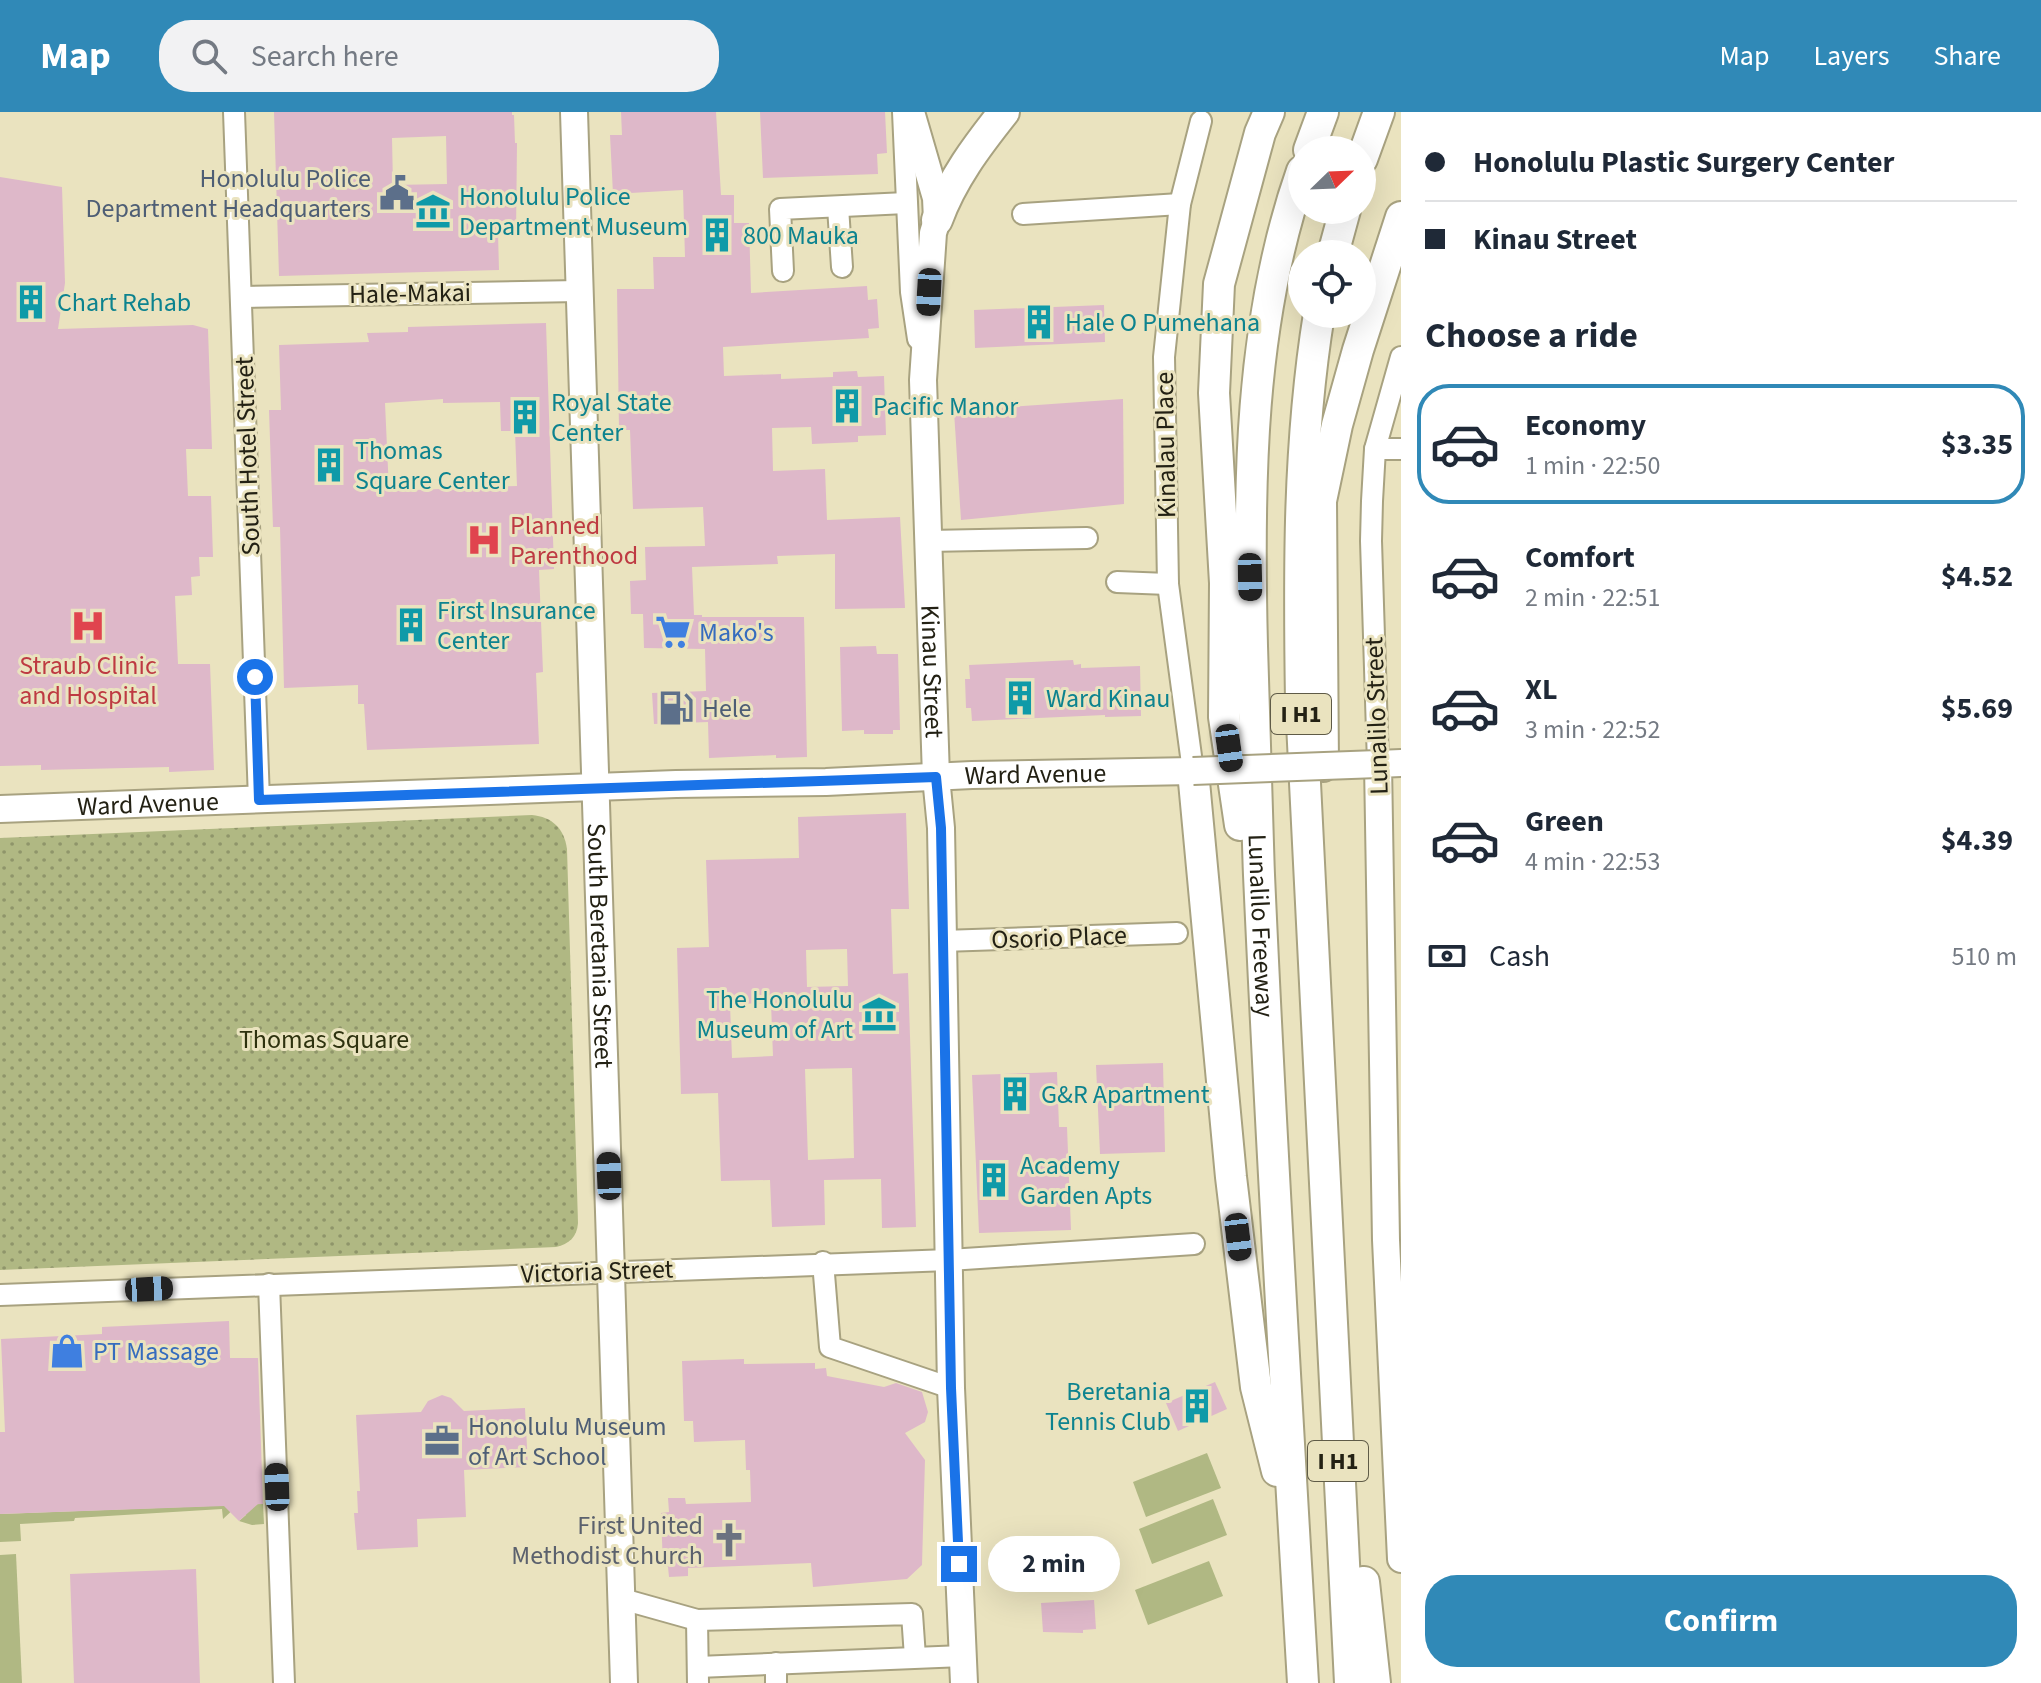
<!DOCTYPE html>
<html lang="en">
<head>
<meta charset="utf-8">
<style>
	:root { --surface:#fff; --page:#f2f2f3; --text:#1f2937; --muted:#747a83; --line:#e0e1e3; --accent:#3089b7 }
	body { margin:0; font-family:"Source Sans 3",sans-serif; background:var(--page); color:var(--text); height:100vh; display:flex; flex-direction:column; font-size:30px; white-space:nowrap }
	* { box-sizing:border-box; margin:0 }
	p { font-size:26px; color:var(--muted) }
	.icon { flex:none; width:44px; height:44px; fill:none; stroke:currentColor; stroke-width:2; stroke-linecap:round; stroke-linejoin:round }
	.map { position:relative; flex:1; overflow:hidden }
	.drawer { display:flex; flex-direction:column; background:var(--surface); width:640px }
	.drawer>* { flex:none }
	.guide { display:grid; align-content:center; height:176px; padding:0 24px; background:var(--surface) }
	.needle { width:52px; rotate:67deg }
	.fabs { position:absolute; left:1288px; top:24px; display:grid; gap:16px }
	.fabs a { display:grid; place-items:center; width:88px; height:88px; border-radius:50%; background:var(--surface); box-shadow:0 8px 32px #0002; font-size:40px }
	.end { position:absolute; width:36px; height:36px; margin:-18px; border:10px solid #1a73e8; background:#fff; box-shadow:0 0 0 4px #fff }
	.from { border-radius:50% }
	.bubble { position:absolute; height:56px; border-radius:28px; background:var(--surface); box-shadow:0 8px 32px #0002; font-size:26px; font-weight:700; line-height:56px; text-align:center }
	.car { position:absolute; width:24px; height:48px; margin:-24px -12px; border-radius:10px; box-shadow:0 0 6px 2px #0007; background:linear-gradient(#222 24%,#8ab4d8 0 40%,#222 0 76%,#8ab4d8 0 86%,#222 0) }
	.guide b { display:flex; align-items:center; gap:28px; height:76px; font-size:30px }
	.guide b+b { border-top:2px solid var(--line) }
	.guide i { width:20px; height:20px; background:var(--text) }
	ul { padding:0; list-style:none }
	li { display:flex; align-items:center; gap:24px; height:120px; margin:0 16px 12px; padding:0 8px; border:4px solid transparent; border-radius:32px }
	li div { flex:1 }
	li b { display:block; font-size:30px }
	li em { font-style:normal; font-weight:700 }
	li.active { border-color:var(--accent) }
	li>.icon { width:72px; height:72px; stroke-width:1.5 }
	h2 { padding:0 24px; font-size:36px; line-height:96px }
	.pay { display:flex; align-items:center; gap:20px; height:88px; padding:0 24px; font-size:30px }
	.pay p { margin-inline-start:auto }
	.button { display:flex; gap:16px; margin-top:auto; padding:16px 24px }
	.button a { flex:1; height:92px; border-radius:32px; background:var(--accent); color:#fff; font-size:32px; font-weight:700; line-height:92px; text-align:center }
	header { display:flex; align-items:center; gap:48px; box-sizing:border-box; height:112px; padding:0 40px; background:var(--accent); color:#fff }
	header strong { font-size:38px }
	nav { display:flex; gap:44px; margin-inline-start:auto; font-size:28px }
	.search { width:560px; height:72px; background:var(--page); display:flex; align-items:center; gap:20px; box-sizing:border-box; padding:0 28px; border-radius:32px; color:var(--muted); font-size:30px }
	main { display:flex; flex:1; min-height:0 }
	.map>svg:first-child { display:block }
	.grass { fill:#b0b883 }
	.park { fill:url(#park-dots) }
	.building { fill:#deb8c9; fill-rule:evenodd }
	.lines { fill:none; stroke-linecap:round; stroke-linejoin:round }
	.minor-casing { stroke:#a8a280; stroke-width:24 }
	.major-casing { stroke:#a8a280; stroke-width:30 }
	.highway-casing { stroke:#a8a280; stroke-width:34 }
	.minor { stroke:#fff; stroke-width:20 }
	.major { stroke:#fff; stroke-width:26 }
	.highway { stroke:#fff; stroke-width:30 }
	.major-bridge-casing { stroke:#a8a280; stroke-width:30; stroke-linecap:butt }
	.major-bridge { stroke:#fff; stroke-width:26 }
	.route { stroke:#1a73e8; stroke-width:10 }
	.labels { text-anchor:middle; stroke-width:6; stroke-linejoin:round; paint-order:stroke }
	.shield { fill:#eae3bf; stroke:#5f5b47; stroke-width:2 }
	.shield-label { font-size:24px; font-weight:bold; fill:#232114 }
	.service-label { font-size:26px; fill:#4e5e75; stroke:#eae3bf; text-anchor:start }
	.culture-label { font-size:26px; fill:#0d838f; stroke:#eae3bf; text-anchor:start }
	.street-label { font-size:26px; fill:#232114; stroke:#eae3bf }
	.health-label { font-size:26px; fill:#be3a42; stroke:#eae3bf; text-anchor:start }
	.shop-label { font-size:26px; fill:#366cbe; stroke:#eae3bf; text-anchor:start }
	.park-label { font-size:26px; fill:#2e320f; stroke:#eae3bf }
	.worship-label { font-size:26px; fill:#5b616d; stroke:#eae3bf; text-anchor:end }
</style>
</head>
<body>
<header>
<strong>Map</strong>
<div class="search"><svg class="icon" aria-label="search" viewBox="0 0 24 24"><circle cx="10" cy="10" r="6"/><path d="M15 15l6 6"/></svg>Search here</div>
<nav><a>Map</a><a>Layers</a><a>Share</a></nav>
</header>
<main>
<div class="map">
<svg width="1401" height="1571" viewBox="0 0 1401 1571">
	<defs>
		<pattern id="park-dots" width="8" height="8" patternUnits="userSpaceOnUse" patternTransform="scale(2)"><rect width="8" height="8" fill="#b0b883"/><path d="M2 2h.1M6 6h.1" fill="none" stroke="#8f956a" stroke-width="1.8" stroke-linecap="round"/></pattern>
	</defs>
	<rect width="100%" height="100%" fill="#eae3bf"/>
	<g class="grass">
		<path d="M1207,1341L1221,1376L1146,1405L1133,1370Z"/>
		<path d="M1213,1387L1227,1423L1152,1452L1139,1417Z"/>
		<path d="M263,1392L264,1412L252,1413L239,1409L246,1403L237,1394L223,1407L222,1397L75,1406L74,1409L20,1412L21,1429L0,1430V1402Z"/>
		<path d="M16,1442L22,1571H0V1443Z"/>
		<path d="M1209,1449L1223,1484L1148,1513L1135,1478Z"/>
	</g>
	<path class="park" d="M532,703C552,705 564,716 567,737L578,1111C577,1125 569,1132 556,1135L0,1158V726Z"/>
	<g class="building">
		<path d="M274,0H512V3H514L515,31H517L516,122L498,121L499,158L279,164ZM446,24L447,72L393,73L392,26Z"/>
		<path d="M621,0H716L721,83H734V111H749L751,181L867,174L868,188L877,187L879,216L868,217L869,226L723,235L724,264L781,262V267L833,265V260L857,259L858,265L884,264L886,323L858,324V330L812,332L811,315L772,316L773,359L825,357L827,408L900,405L905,496L835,497V442L777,444L778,452L692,455L694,503H702V505H804L807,645L776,646V643L709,646L708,610L654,612L652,581L706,579L705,537L644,536L643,502H631L630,469L646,468L645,435L705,434L703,395L633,397L630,318H619L617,177H654L653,145H685L683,78L613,82L610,23H622Z"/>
		<path d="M760,0H885L887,41L877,42L878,62L763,66Z"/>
		<path d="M0,65L62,75L65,171L58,217L193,213L208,217L212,337H186L188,384H211L213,445H199L200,464L191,465L192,483L175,484L178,552H210L214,658L169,660V655L41,658V653L0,654Z"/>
		<path d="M1104,193L1105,230L975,236L974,198Z"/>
		<path d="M546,211L554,457L539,458L543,560L536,561L539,632L367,638L364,592H358V573L284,576L280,415H273L269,298H281L279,233L369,230L367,221L408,220V215ZM443,287V291L500,290L501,319H515L517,374L389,379L385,291Z"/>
		<path d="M1123,287L1124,392L961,408L954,299Z"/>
		<path d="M876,534L877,542H898L900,618H893V622H864V618L842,619L840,535Z"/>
		<path d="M1073,548L1074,553L1081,552V556L1140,554L1141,604L1105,605V603L972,609L971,596H966L965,567H970L969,553Z"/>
		<path d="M906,701L909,797H891L893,862L908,861L916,1115L882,1116L881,1067L824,1068L825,1113L772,1115L770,1068L721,1069L718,981L681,982L677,836L709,835L706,748L799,746L798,705ZM847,837L848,874L807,875L806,838ZM771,891L773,944L732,946L730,892ZM852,956L854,1046L808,1048L805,957Z"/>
		<path d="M1163,951L1165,1040L1100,1042L1096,953Z"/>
		<path d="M1057,960L1059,1015H1067L1071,1118L979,1121L972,963Z"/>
		<path d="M229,1209L230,1246H258L263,1392H258L239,1409L224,1394L0,1402V1320H5L1,1227L102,1222V1215Z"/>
		<path d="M744,1247V1252L815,1251V1257L826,1256L827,1264L884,1275L896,1271L922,1280L928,1300L925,1310L905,1321L925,1348L922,1453L907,1467L813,1475L811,1451L688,1456V1464L669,1465L668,1455H663L661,1401L669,1400L668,1386H685L686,1392L751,1390L750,1358H746L745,1328L694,1330L693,1309H684L682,1249Z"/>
		<path d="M1215,1270L1227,1297L1178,1319L1166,1291Z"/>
		<path d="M442,1283L451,1286L464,1299L525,1296L528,1355L464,1358L466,1405L417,1407L418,1435L357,1438L354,1401H358L357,1379H360L356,1303L421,1300L428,1289Z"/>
		<path d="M196,1457L200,1571H74L70,1462Z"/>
		<path d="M1094,1488L1096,1517L1083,1518V1521L1043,1520L1041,1491Z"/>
	</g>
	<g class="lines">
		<g class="minor-casing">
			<g id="minor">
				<path d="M234,0L259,688"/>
				<path d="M903,0L911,180L918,227"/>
				<path d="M838,95L842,155"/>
				<path d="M1023,102L1180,92"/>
				<path d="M783,159L780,97L906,91"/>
				<path d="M241,185L579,179"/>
				<path d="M1375,337H1401"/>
				<path d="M928,429L1087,426"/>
				<path d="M1117,470L1168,472"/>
				<path d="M1378,652L1371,429L1372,389L1375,337L1401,245"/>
				<path d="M1193,659L1168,472L1164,245L1180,92L1201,9"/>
				<path d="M942,829L1177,821"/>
				<path d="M823,1150L830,1235L951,1276"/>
				<path d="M269,1172L284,1571"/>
				<path d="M0,1183L949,1148L1194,1132"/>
				<path d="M622,1487L697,1508L912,1502L915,1545"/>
				<path d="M697,1508L698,1571"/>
				<path d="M776,1551V1571"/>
				<path d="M698,1555L963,1544"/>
			</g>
		</g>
		<g class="major-casing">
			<g id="major">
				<path id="s1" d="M574,0L624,1571"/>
				<path id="s2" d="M911,0L936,86L937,108L933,121L923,268L936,665L941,716L951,1276L964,1571"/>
				<path d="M1401,651L1378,652L1386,1128L1401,1447"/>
				<path id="s3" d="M0,697L676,672L826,670L972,663L1193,659"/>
			</g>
		</g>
		<g class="highway-casing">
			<g id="highway">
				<path d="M1309,38L1323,0"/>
				<path d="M1362,47L1379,0"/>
				<path id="s4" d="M1302,59C1249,210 1248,376 1252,534C1254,611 1256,687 1259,763C1271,1033 1287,1302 1303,1571"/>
				<path d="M937,108C952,67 977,34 1004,0"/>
				<path d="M1333,142L1345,98"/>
				<path d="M1319,202C1298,332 1299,460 1301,591L1350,1571"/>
				<path d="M1323,654L1321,389L1337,313L1358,238L1401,105"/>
				<path d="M1193,659L1231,1065L1256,1275L1277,1359"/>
				<path d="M1240,713L1224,605L1225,471L1214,281L1219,172L1260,21L1269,0"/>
				<path d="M1364,1470L1375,1571"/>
			</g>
		</g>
		<use href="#minor" class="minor"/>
		<use href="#major" class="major"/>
		<use href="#highway" class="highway"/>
		<g class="major-bridge-casing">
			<path id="major-bridge" d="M1193,659L1378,652"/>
		</g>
		<use href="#major-bridge" class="major-bridge"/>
	</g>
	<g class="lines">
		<path class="route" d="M255,565L259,688L936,665L941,716L951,1276L959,1452"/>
	</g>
	<defs>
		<g id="civic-bare" transform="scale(2.76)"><path d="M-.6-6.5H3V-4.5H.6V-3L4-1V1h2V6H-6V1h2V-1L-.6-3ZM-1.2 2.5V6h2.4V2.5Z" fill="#5c6f8a" stroke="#eae3bf" stroke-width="2.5" paint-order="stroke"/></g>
		<g id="museum-bare" transform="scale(2.76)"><path d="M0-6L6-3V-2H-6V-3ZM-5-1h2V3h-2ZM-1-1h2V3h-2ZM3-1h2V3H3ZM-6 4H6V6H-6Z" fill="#0f9aa8" stroke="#eae3bf" stroke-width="2.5" paint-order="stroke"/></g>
		<g id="building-bare" transform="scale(2.76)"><path d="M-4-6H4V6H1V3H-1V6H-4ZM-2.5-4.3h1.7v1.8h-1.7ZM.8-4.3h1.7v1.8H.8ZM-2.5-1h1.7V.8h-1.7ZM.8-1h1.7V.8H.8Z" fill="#0f9aa8" stroke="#eae3bf" stroke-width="2.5" paint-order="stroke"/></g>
		<g id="hospital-bare" transform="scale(2.76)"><path d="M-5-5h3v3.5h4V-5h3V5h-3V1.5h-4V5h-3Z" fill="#e0444e" stroke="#eae3bf" stroke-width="2.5" paint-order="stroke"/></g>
		<g id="supermarket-bare" transform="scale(2.76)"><path d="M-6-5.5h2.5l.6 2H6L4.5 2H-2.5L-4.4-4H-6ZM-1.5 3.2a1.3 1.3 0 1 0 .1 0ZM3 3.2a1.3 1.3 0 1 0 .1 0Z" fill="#3f7fe0" stroke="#eae3bf" stroke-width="2.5" paint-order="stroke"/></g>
		<g id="fuel-bare" transform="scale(2.76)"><path d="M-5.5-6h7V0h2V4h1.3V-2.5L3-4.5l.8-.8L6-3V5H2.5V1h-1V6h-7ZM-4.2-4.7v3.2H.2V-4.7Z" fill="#5c6f8a" stroke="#eae3bf" stroke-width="2.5" paint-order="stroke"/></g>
		<g id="shop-bare" transform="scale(2.76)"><path d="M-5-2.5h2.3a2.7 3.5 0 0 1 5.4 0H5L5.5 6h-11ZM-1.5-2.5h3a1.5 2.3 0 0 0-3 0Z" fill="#3f7fe0" stroke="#eae3bf" stroke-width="2.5" paint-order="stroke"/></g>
		<g id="office-bare" transform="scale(2.76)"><path d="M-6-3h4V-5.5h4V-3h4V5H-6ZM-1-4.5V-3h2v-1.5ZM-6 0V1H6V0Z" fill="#5c6f8a" stroke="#eae3bf" stroke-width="2.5" paint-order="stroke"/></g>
		<g id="church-bare" transform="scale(2.76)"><path d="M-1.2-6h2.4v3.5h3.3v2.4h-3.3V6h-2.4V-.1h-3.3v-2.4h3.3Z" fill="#6b7280" stroke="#eae3bf" stroke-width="2.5" paint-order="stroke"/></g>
	</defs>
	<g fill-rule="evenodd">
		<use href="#civic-bare" x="397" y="81"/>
		<use href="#museum-bare" x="433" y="99"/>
		<use href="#building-bare" x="717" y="123"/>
		<use href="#building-bare" x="31" y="190"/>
		<use href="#building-bare" x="1039" y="210"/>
		<use href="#building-bare" x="847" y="294"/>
		<use href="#building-bare" x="525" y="305"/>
		<use href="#building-bare" x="329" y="353"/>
		<use href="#hospital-bare" x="484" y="428"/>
		<use href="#building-bare" x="411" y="513"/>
		<use href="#hospital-bare" x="88" y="514"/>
		<use href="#supermarket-bare" x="673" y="520"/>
		<use href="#building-bare" x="1020" y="586"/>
		<use href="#fuel-bare" x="676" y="596"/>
		<use href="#museum-bare" x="879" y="902"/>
		<use href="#building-bare" x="1015" y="982"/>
		<use href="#building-bare" x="994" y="1068"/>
		<use href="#shop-bare" x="67" y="1239"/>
		<use href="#building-bare" x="1197" y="1294"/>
		<use href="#office-bare" x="442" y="1329"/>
		<use href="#church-bare" x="729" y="1428"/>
	</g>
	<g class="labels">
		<g class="shield">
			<rect x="1271" y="582" width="60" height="40" rx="6"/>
			<rect x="1308" y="1329" width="60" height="40" rx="6"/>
		</g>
		<g class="shield-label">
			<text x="1301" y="610">I H1</text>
			<text x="1338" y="1357">I H1</text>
		</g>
		<g class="service-label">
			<text x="371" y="75" text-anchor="end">Honolulu Police<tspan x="371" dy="30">Department Headquarters</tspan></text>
			<text x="702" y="605">Hele</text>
			<text x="468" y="1323">Honolulu Museum<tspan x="468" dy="30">of Art School</tspan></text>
		</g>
		<g class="culture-label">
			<text x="459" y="93">Honolulu Police<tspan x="459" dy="30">Department Museum</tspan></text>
			<text x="743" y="132">800 Mauka</text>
			<text x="57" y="199">Chart Rehab</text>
			<text x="1065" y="219">Hale O Pumehana</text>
			<text x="551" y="299">Royal State<tspan x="551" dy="30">Center</tspan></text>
			<text x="873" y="303">Pacific Manor</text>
			<text x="355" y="347">Thomas<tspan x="355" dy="30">Square Center</tspan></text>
			<text x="437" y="507">First Insurance<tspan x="437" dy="30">Center</tspan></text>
			<text x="1046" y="595">Ward Kinau</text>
			<text x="853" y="896" text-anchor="end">The Honolulu<tspan x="853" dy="30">Museum of Art</tspan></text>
			<text x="1041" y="991">G&amp;R Apartment</text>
			<text x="1020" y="1062">Academy<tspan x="1020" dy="30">Garden Apts</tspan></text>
			<text x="1171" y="1288" text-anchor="end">Beretania<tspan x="1171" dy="30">Tennis Club</tspan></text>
		</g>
		<g class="street-label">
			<text transform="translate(410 181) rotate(-1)" y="9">Hale-Makai</text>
			<text transform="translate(1165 333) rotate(-91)" y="9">Kinalau Place</text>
			<text transform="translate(247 344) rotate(-92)" y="9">South Hotel Street</text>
			<text dy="9" stroke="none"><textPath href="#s2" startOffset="564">Kinau Street</textPath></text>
			<text transform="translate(1376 604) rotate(-92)" y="9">Lunalilo Street</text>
			<text dy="9" stroke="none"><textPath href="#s3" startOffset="1036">Ward Avenue</textPath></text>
			<text dy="9" stroke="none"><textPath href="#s3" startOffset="148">Ward Avenue</textPath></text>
			<text dy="9" stroke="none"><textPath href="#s4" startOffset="760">Lunalilo Freeway</textPath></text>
			<text transform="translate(1059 825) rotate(-2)" y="9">Osorio Place</text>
			<text dy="9" stroke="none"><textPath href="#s1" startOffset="834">South Beretania Street</textPath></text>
			<text transform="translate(597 1159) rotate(-2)" y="9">Victoria Street</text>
		</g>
		<g class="health-label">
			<text x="510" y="422">Planned<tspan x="510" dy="30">Parenthood</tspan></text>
			<text x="88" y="562" text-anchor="middle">Straub Clinic<tspan x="88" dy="30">and Hospital</tspan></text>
		</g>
		<g class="shop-label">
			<text x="699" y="529">Mako's</text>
			<text x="93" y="1248">PT Massage</text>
		</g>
		<g class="park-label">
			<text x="324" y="936">Thomas Square</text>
		</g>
		<g class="worship-label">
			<text x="703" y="1422">First United<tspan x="703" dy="30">Methodist Church</tspan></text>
		</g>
	</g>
</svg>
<div class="fabs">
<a><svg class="needle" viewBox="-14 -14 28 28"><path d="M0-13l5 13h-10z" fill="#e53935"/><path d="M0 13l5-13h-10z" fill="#747a83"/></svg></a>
<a><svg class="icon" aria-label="locate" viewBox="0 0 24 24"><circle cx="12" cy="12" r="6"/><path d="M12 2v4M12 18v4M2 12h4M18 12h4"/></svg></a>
</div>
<i class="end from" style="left:255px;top:565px"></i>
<i class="end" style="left:959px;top:1452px"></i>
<div class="bubble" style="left:988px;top:1424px;width:132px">2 min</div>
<i class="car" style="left:929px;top:180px;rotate:183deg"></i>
<i class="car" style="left:1250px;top:465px;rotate:179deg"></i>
<i class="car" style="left:1229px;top:636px;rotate:172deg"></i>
<i class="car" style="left:609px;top:1064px;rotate:358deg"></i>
<i class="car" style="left:1238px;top:1125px;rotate:173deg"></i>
<i class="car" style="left:149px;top:1177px;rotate:87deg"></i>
<i class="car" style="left:277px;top:1375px;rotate:358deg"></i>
</div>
<section class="drawer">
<div class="guide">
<b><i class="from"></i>Honolulu Plastic Surgery Center</b>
<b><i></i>Kinau Street</b>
</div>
<h2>Choose a ride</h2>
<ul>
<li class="active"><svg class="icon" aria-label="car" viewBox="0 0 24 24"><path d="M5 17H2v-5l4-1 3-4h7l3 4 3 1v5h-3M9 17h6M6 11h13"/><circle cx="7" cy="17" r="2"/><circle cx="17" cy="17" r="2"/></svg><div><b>Economy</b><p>1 min · 22:50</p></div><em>$3.35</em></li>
<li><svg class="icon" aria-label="car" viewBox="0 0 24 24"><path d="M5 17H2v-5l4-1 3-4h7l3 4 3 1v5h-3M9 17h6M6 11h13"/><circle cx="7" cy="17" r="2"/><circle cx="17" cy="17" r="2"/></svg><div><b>Comfort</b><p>2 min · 22:51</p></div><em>$4.52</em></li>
<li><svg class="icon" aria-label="car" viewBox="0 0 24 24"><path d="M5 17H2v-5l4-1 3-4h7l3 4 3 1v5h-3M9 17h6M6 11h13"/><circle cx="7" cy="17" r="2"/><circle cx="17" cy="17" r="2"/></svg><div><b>XL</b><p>3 min · 22:52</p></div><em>$5.69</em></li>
<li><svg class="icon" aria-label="car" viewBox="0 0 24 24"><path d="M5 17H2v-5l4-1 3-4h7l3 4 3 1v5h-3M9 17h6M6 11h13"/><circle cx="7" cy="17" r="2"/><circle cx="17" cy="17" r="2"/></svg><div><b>Green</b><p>4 min · 22:53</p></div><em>$4.39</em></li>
</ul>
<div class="pay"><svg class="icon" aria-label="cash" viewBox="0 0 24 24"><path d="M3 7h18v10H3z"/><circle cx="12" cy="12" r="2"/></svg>Cash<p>510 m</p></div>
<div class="button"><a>Confirm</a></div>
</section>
</main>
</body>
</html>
